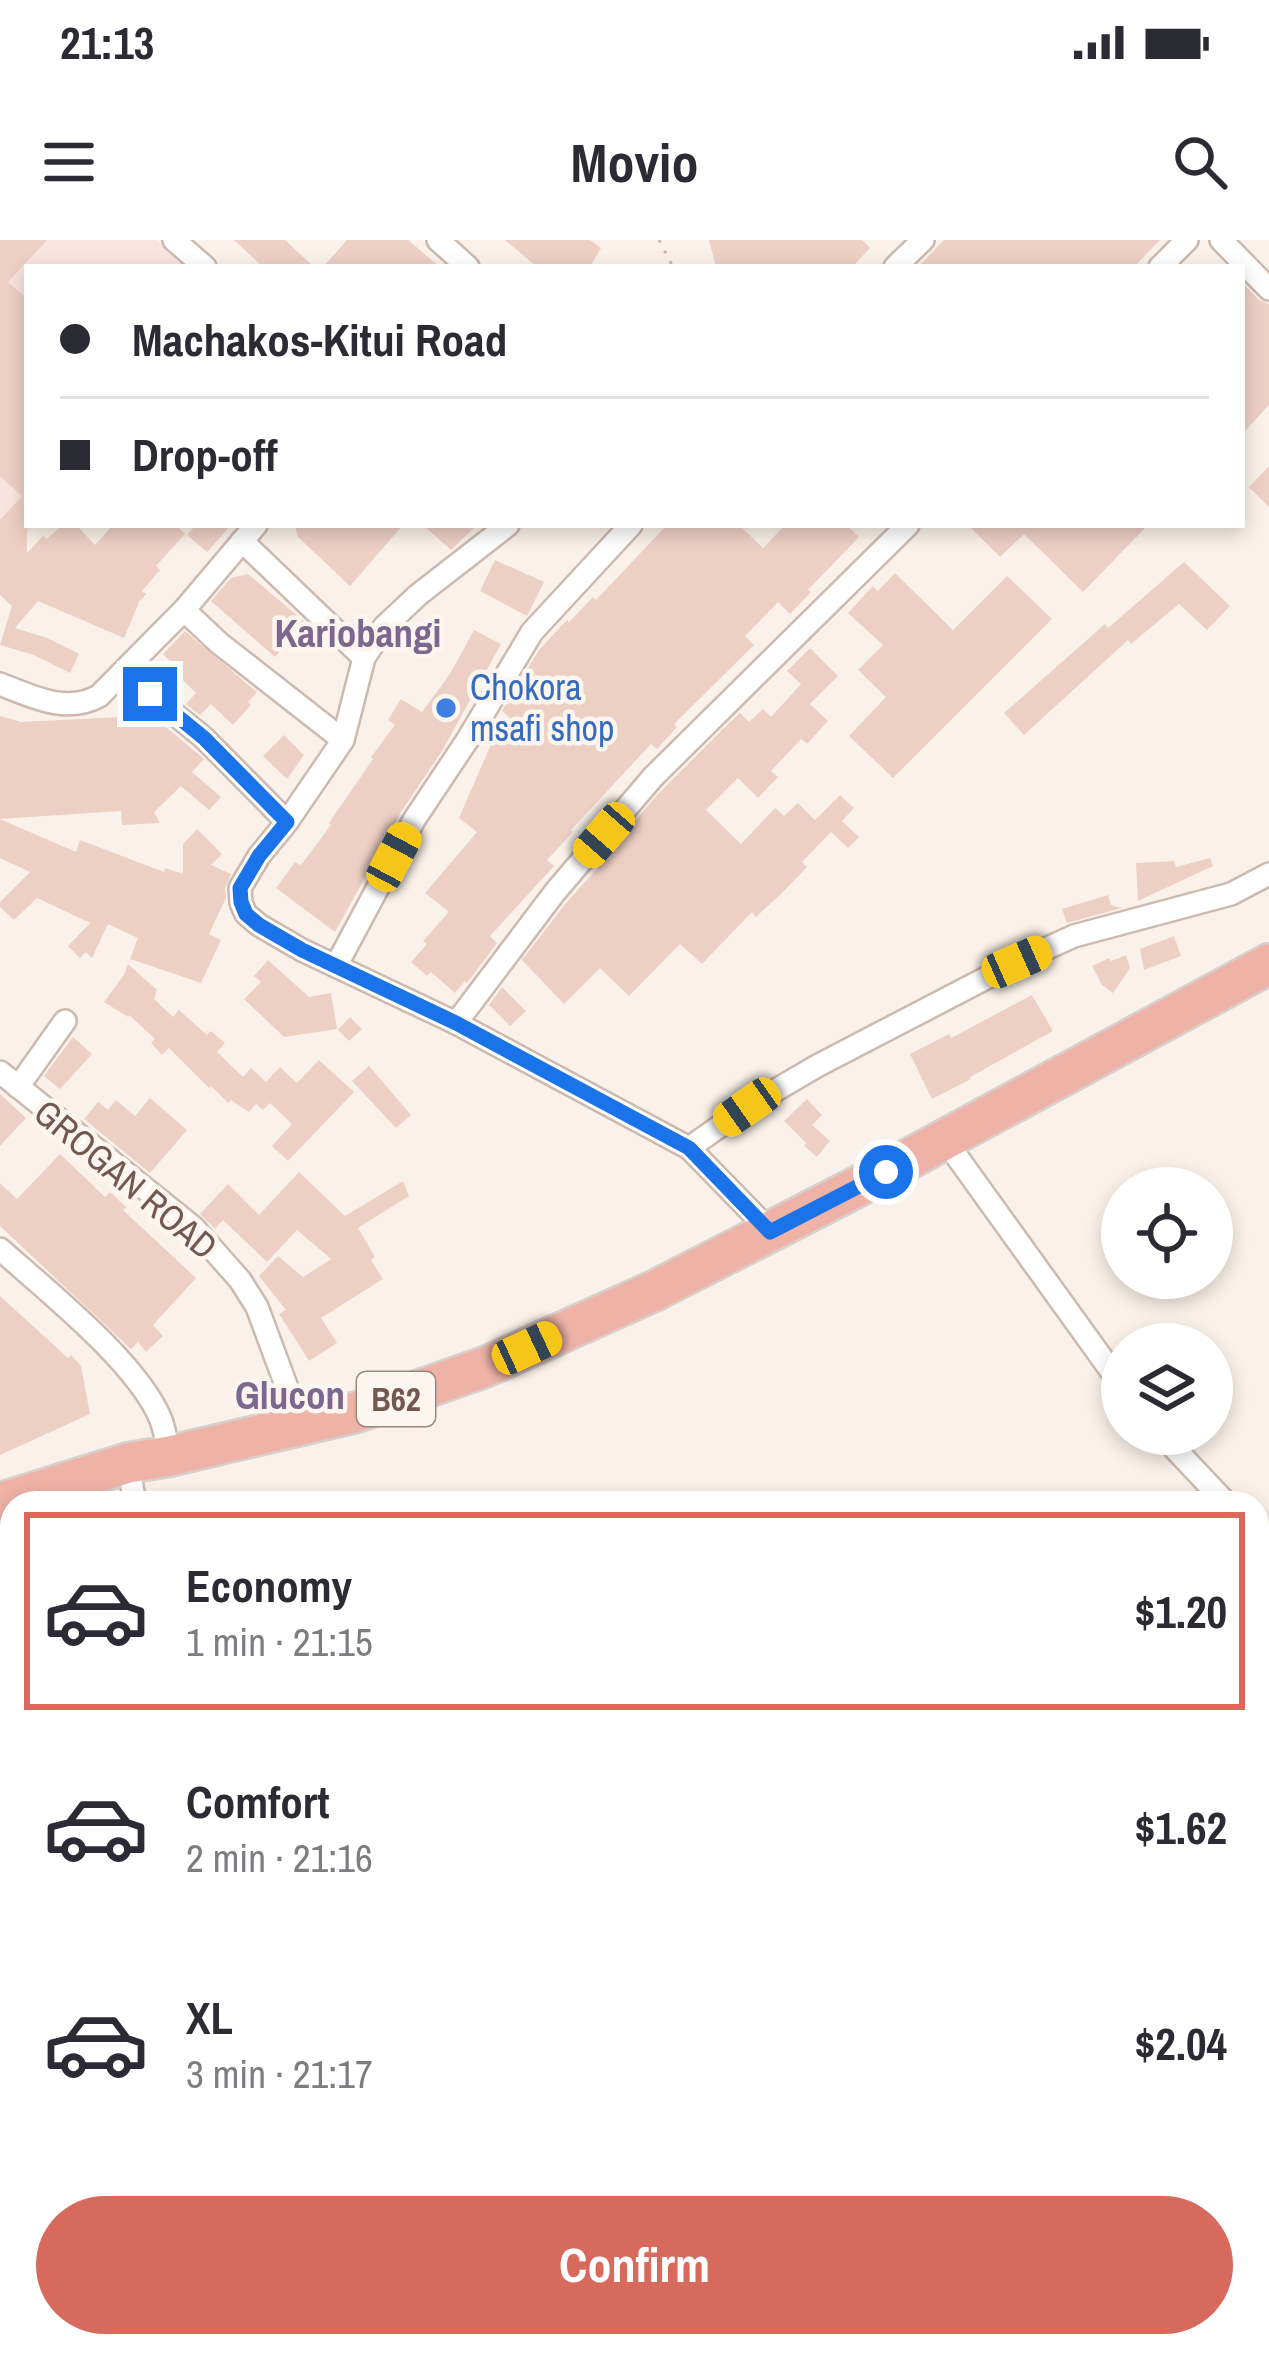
<!DOCTYPE html>
<html lang="en">
<head>
<meta charset="utf-8">
<style>
	:root { --surface:#fff; --page:#f2f2f3; --text:#2b2b33; --muted:#7c7c81; --line:#e1e1e2; --accent:#d76a5c }
	body { margin:0; font-family:"Archivo Narrow",sans-serif; background:var(--page); color:var(--text); height:100vh; display:flex; flex-direction:column; font-size:45px; white-space:nowrap }
	* { box-sizing:border-box; margin:0 }
	p { font-size:39px; color:var(--muted) }
	.icon { flex:none; width:66px; height:66px; fill:none; stroke:currentColor; stroke-width:2; stroke-linecap:round; stroke-linejoin:round }
	.map { position:relative; flex:1; overflow:hidden }
	.side { position:absolute; left:0px; top:1251px; width:1269px; height:867px; display:flex; flex-direction:column; background:var(--surface); border-radius:36px 36px 0 0; box-shadow:0 6px 18px #0003 }
	.side>* { flex:none }
	.hud { position:absolute; left:24px; top:24px; width:1221px; height:264px; border-radius:0px; box-shadow:0 6px 18px #0003; display:grid; align-content:center; height:264px; padding:0 36px; background:var(--surface) }
	.tools { position:absolute; left:1101px; top:927px; display:grid; gap:24px }
	.tools a { display:grid; place-items:center; width:132px; height:132px; border-radius:50%; background:var(--surface); box-shadow:0 6px 18px #0003; font-size:60px }
	.end { position:absolute; width:54px; height:54px; margin:-27px; border:15px solid #1a73e8; background:#fff; box-shadow:0 0 0 6px #fff }
	.from { border-radius:50% }
	.car { position:absolute; width:36px; height:72px; margin:-36px -18px; border-radius:15px; box-shadow:0 0 9px 3px #0007; background:linear-gradient(#f5c518 24%,#345 0 40%,#f5c518 0 76%,#345 0 86%,#f5c518 0) }
	.hud b { display:flex; align-items:center; gap:42px; height:114px; font-size:45px }
	.hud b+b { border-top:3px solid var(--line) }
	.hud i { width:30px; height:30px; background:var(--text) }
	ul { padding:21px 0 0; list-style:none }
	li { display:flex; align-items:center; gap:36px; height:198px; margin:0 24px 18px; padding:0 12px; border:6px solid transparent; border-radius:0px }
	li div { flex:1 }
	li b { display:block; font-size:45px }
	li em { font-style:normal; font-weight:800 }
	li.selected { border-color:var(--accent) }
	li>.icon { width:108px; height:108px; stroke-width:1.5 }
	.action { display:flex; gap:24px; margin-top:auto; padding:24px 36px }
	.action a { flex:1; height:138px; border-radius:72px; background:var(--accent); color:#fff; font-size:48px; font-weight:800; line-height:138px; text-align:center }
	.status { display:flex; justify-content:space-between; align-items:center; height:84px; padding:0 60px; background:var(--surface); direction:ltr }
	.status svg { height:33px; fill:currentColor }
	header { display:flex; justify-content:space-between; align-items:center; height:156px; padding:0 36px; background:var(--surface); font-size:54px; font-weight:800 }
	.map>svg:first-child { display:block }
	.commercial { fill:#f9e4df }
	.education { fill:#efe6f7 }
	.building { fill:#edd0c4 }
	.lines { fill:none; stroke-linecap:round; stroke-linejoin:round }
	.lane-casing { stroke:#ccbab0; stroke-width:15 }
	.street-casing { stroke:#ccbab0; stroke-width:26 }
	.highway-casing { stroke:#d8d0ce; stroke-width:44 }
	.path { stroke:#d2b3a7; stroke-width:3; stroke-dasharray:3 9; stroke-linecap:butt }
	.lane { stroke:#fff; stroke-width:10 }
	.street { stroke:#fff; stroke-width:21 }
	.highway { stroke:#eeb2a7; stroke-width:39 }
	.route { stroke:#1a73e8; stroke-width:15 }
	.shop-dot { fill:#3f7fe0; stroke:#fdf6f0; stroke-width:4.5 }
	.labels { text-anchor:middle; stroke-width:9; stroke-linejoin:round; paint-order:stroke }
	.shield { fill:#fdf6f0; stroke:#9c877f; stroke-width:3 }
	.shield-label { font-size:33px; font-weight:bold; fill:#73584f }
	.shop-label { font-size:36px; fill:#366cbe; stroke:#fdf6f0; text-anchor:start }
	.street-label { font-size:36px; fill:#73584f; stroke:#fdf6f0 }
	.neighbourhood-label { font-size:39px; font-weight:bold; fill:#7d678e; stroke:#fdf6f0 }
</style>
</head>
<body>
<div class="status"><b>21:13</b><svg viewBox="0 0 49 12"><path d="M0 12V9h3v3zM5 12V6h3v6zM10 12V3h3v9zM15 12V0h3v12zM26 1h20v11H26zM47 4h2v5h-2z"/></svg></div>
<header><svg class="icon" aria-label="menu" viewBox="0 0 24 24"><path d="M4 6h16M4 12h16M4 18h16"/></svg>Movio<svg class="icon" aria-label="search" viewBox="0 0 24 24"><circle cx="10" cy="10" r="6"/><path d="M15 15l6 6"/></svg></header>
<div class="map">
<svg width="1269" height="2116" viewBox="0 0 1269 2116">
	<rect width="100%" height="100%" fill="#faf2ea"/>
	<path class="commercial" d="M0,0H156L187,27H27V285H35L0,323Z"/>
	<path class="education" d="M12,1304V2106H438V2116H0V1308Z"/>
	<g class="building">
		<path d="M0,0H47L8,42L27,59V313L43,296L47,299L62,285H76L95,305L113,285H176L185,294L156,326L160,330L142,351L146,354L139,362L124,398L38,361L15,388L47,398L79,414L70,433L34,415L0,405L12,366L0,355V280L22,256L0,236Z"/>
		<path d="M234,0H285L314,27H263Z"/>
		<path d="M347,0H408L440,27H323Z"/>
		<path d="M505,0H590L601,8L590,27H537Z"/>
		<path d="M709,0H862L870,8L852,27H716Z"/>
		<path d="M944,0H1160L1134,27H918Z"/>
		<path d="M1242,43L1259,60L1269,64V165L1242,194Z"/>
		<path d="M1269,226V267L1249,247Z"/>
		<path d="M196,285H231L207,312L187,295Z"/>
		<path d="M295,285H403L350,346L298,297Z"/>
		<path d="M423,285H477L451,310Z"/>
		<path d="M667,285H739L763,308L785,285H847L859,297L808,350L811,352L790,374L778,362L745,396L754,405L674,484L677,487L657,509L651,504L571,590L573,592L547,620L554,626L490,696L497,703L467,743L465,741L455,753L431,732L427,736L411,722L427,704L423,701L447,674L448,671L425,653L477,592L459,578L492,502L512,480L502,471L517,446L528,436L525,433L539,410L567,380L569,382L593,357L596,360Z"/>
		<path d="M968,285H1148L1083,352L1024,294L1000,317Z"/>
		<path d="M495,320L544,342L527,376L480,351Z"/>
		<path d="M1184,322L1230,366L1207,390L1179,364L1131,404L1128,400L1024,495L1004,473L1105,384L1108,388Z"/>
		<path d="M895,333L953,390L1007,336L1052,379L893,538L849,496L886,457L858,430L883,405L848,373L873,346L878,351Z"/>
		<path d="M248,334L306,383L275,417L211,361L231,338Z"/>
		<path d="M474,390L501,404L442,511L401,572L335,692L276,648L295,622L301,625L331,585L329,583L373,519L371,517L395,485L388,480L401,459L422,472L450,434Z"/>
		<path d="M185,391L257,452L248,462L251,465L233,485L211,464L200,475L186,464L196,453L170,428L173,424L163,414Z"/>
		<path d="M810,408L838,436L810,464L828,481L807,504L801,499L771,531L778,537L758,558L738,538L706,570L741,604L775,568L784,576L798,563L815,580L840,555L854,568L842,581L859,597L848,608L831,592L802,622L807,627L783,652L756,677L752,672L702,724L680,704L629,756L600,728L564,764L522,720L566,663L607,618L605,616L656,556L726,486L740,473L749,482L763,469L771,477L801,444L787,431Z"/>
		<path d="M135,461L204,519L192,532L221,557L209,570L181,546L154,572L160,583L122,585L121,571L0,579V476L21,482L120,477Z"/>
		<path d="M284,495L304,515L287,539L263,516Z"/>
		<path d="M0,579L76,612L80,600L164,632L165,628L183,634V604L197,589L222,614L211,625L231,634L225,648L226,658L209,694L221,700L201,743L130,719L138,698L108,684L92,718L86,712L80,718L68,706L90,683L37,658L14,680L0,667V662L30,632L0,618Z"/>
		<path d="M1210,618L1213,626L1138,661L1136,623L1174,621L1176,627Z"/>
		<path d="M1108,655L1111,665L1122,668L1067,683L1062,669Z"/>
		<path d="M1174,696L1181,716L1144,730L1140,709Z"/>
		<path d="M1126,715L1130,728L1113,753L1102,745L1092,726L1109,718L1111,721Z"/>
		<path d="M268,720L309,757L331,753L337,789L284,797L244,759L261,742L254,736Z"/>
		<path d="M128,724L157,750L154,759L173,777L179,770L207,795L211,791L225,803L217,812L243,837L251,828L266,842L280,827L297,843L319,820L354,852L288,921L272,906L292,884L270,863L263,870L256,864L249,872L231,860L228,863L211,846L209,848L169,808L162,815L151,803L155,799L129,775L128,777L104,762L124,735Z"/>
		<path d="M502,747L526,771L510,786L489,765Z"/>
		<path d="M1032,755L1053,791L970,837L971,839L932,859L910,814L949,794L951,798Z"/>
		<path d="M350,777L362,789L349,801L338,790Z"/>
		<path d="M73,797L92,814L60,849L44,836Z"/>
		<path d="M369,826L411,875L396,888L352,841Z"/>
		<path d="M0,854L26,878L0,906Z"/>
		<path d="M150,858L187,890L150,933L84,879L98,862L108,870L116,860L135,876Z"/>
		<path d="M807,859L822,875L812,885L830,901L817,917L804,906L806,903L784,881Z"/>
		<path d="M60,914L105,957L110,952L126,967L123,970L196,1038L153,1085L163,1096L146,1112L138,1102L131,1109L0,986V943L17,959Z"/>
		<path d="M299,932L345,976L403,941L409,956L358,988L375,1017L371,1020L383,1039L321,1078L337,1103L309,1121L279,1074L286,1070L259,1036L278,1016L303,1037L331,1019L297,990L267,1022L223,980L215,989L200,974L228,944L259,975Z"/>
		<path d="M0,1056L68,1118L71,1115L81,1126L90,1174L0,1215Z"/>
	</g>
	<g class="lines">
		<g class="lane-casing">
			<g id="lane">
				<path d="M0,2094L12,2103"/>
				<path d="M17,2106L27,2116"/>
			</g>
		</g>
		<g class="street-casing">
			<g id="street">
				<path d="M174,0L205,27"/>
				<path d="M438,0L468,27"/>
				<path d="M1221,0L1269,49"/>
				<path d="M895,27L923,0"/>
				<path d="M1160,27L1187,0"/>
				<path d="M242,301L364,418"/>
				<path d="M184,370L219,403L343,500"/>
				<path d="M123,432L204,498L287,582L259,616L240,648L241,663L246,674L259,685L302,710L456,783L689,908"/>
				<path d="M0,444C33,457 66,474 99,456L184,370L256,285"/>
				<path d="M287,582L343,500L364,418L384,387L418,355L508,285"/>
				<path d="M336,726L414,580L468,499L532,392L631,285"/>
				<path d="M456,783L555,652L653,537L908,285"/>
				<path d="M0,832L194,988L240,1040L257,1067L286,1145L295,1186"/>
				<path d="M18,847L65,781"/>
				<path d="M945,900L1122,1146"/>
				<path d="M770,991L689,908L747,867L817,826L1017,722L1074,696L1231,654L1269,634"/>
				<path d="M0,1009C47,1051 138,1123 161,1180C165,1191 167,1204 170,1216"/>
				<path d="M1161,1194L1226,1263"/>
				<path d="M128,1223L135,1263"/>
				<path d="M1257,1296L1269,1309"/>
			</g>
		</g>
		<g class="highway-casing">
			<path id="highway" d="M0,1263L128,1223L170,1216L357,1172L485,1127L654,1051L857,947L1269,724"/>
		</g>
		<path class="path" d="M659,0L673,27"/>
		<use href="#lane" class="lane"/>
		<use href="#street" class="street"/>
		<use href="#highway" class="highway"/>
	</g>
	<g class="lines">
		<path class="route" d="M150,454L204,498L287,582L259,616L240,648L241,662L246,674L259,685L302,710L456,783L689,908L770,992L886,932"/>
	</g>
	<circle class="shop-dot" cx="446" cy="468" r="12"/>
	<g class="labels">
		<rect class="shield" x="357" y="1132" width="78" height="54" rx="9"/>
		<g class="shield-label">
			<text x="396" y="1171">B62</text>
		</g>
		<g class="shop-label">
			<text x="470" y="460">Chokora<tspan x="470" dy="41">msafi shop</tspan></text>
		</g>
		<g class="street-label">
			<text transform="translate(126 939) rotate(40)" y="13">GROGAN ROAD</text>
		</g>
		<g class="neighbourhood-label">
			<text x="358" y="407">Kariobangi</text>
			<text x="290" y="1169">Glucon</text>
		</g>
	</g>
</svg>
<div class="tools">
<a><svg class="icon" aria-label="locate" viewBox="0 0 24 24"><circle cx="12" cy="12" r="6"/><path d="M12 2v4M12 18v4M2 12h4M18 12h4"/></svg></a>
<a><svg class="icon" aria-label="layers" viewBox="0 0 24 24"><path d="M12 4l9 5-9 5-9-5zM3 14l9 5 9-5"/></svg></a>
</div>
<i class="end from" style="left:886px;top:932px"></i>
<i class="end" style="left:150px;top:454px"></i>
<i class="car" style="left:604px;top:595px;rotate:221deg"></i>
<i class="car" style="left:394px;top:617px;rotate:28deg"></i>
<i class="car" style="left:1017px;top:722px;rotate:66deg"></i>
<i class="car" style="left:747px;top:867px;rotate:235deg"></i>
<i class="car" style="left:527px;top:1108px;rotate:65deg"></i>
<div class="hud">
<b><i class="from"></i>Machakos-Kitui Road</b>
<b><i></i>Drop-off</b>
</div>
<section class="side">
<ul>
<li class="selected"><svg class="icon" aria-label="car" viewBox="0 0 24 24"><path d="M5 17H2v-5l4-1 3-4h7l3 4 3 1v5h-3M9 17h6M6 11h13"/><circle cx="7" cy="17" r="2"/><circle cx="17" cy="17" r="2"/></svg><div><b>Economy</b><p>1 min · 21:15</p></div><em>$1.20</em></li>
<li><svg class="icon" aria-label="car" viewBox="0 0 24 24"><path d="M5 17H2v-5l4-1 3-4h7l3 4 3 1v5h-3M9 17h6M6 11h13"/><circle cx="7" cy="17" r="2"/><circle cx="17" cy="17" r="2"/></svg><div><b>Comfort</b><p>2 min · 21:16</p></div><em>$1.62</em></li>
<li><svg class="icon" aria-label="car" viewBox="0 0 24 24"><path d="M5 17H2v-5l4-1 3-4h7l3 4 3 1v5h-3M9 17h6M6 11h13"/><circle cx="7" cy="17" r="2"/><circle cx="17" cy="17" r="2"/></svg><div><b>XL</b><p>3 min · 21:17</p></div><em>$2.04</em></li>
</ul>
<div class="action"><a>Confirm</a></div>
</section>
</div>
</body>
</html>
